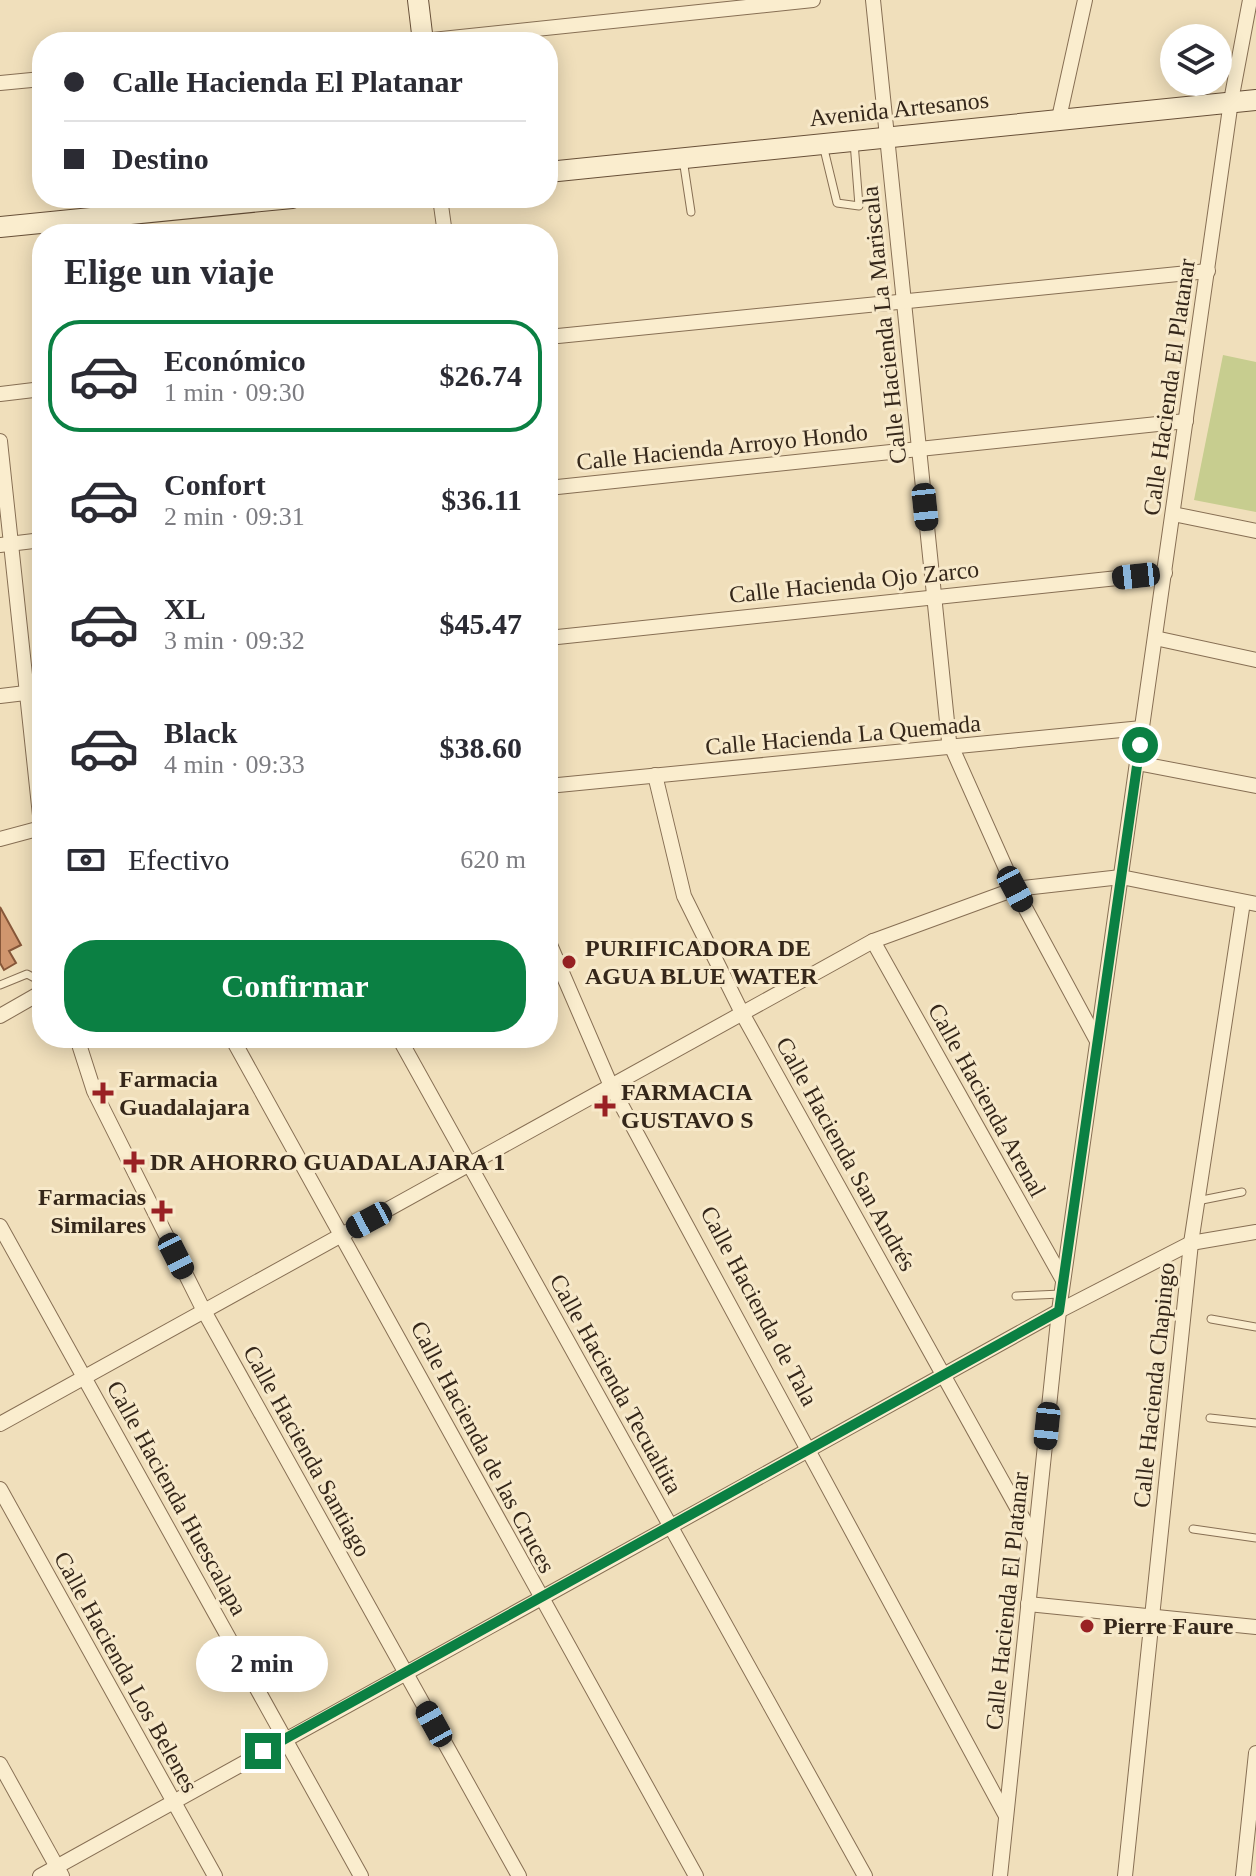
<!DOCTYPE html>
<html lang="es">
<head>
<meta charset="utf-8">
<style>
	:root { --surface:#fff; --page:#f7f7f7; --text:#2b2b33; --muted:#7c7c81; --line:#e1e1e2; --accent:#0b8043 }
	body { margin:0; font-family:Georgia,serif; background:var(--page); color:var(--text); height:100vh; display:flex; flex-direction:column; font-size:30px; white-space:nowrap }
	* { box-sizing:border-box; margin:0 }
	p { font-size:26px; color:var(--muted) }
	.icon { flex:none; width:44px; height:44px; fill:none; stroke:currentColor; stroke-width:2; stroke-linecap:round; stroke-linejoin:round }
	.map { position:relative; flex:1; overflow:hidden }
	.panel { position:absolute; left:32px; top:224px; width:526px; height:824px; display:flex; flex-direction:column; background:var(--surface); border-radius:32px; box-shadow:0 4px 20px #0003 }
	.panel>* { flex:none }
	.guide { position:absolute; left:32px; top:32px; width:526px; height:176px; border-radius:32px; box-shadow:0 4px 20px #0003; display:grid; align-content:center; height:176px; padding:0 32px; background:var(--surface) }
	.fabs { position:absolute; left:1160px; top:24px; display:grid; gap:16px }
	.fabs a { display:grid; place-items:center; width:72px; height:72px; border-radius:50%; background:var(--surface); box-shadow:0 4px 20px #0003; font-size:40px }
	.end { position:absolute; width:36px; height:36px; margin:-18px; border:10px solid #0b8043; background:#fff; box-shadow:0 0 0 4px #fff }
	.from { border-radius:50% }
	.bubble { position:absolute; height:56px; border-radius:28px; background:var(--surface); box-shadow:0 4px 20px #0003; font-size:26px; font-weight:600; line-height:56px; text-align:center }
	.car { position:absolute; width:24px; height:48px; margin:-24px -12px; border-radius:10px; box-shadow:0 0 6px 2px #0007; background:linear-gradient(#222 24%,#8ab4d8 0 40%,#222 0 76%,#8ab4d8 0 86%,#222 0) }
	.guide b { display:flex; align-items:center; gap:28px; height:76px; font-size:30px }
	.guide b+b { border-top:2px solid var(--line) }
	.guide i { width:20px; height:20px; background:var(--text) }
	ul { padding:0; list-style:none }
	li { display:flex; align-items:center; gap:24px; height:112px; margin:0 16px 12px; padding:0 16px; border:4px solid transparent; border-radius:32px }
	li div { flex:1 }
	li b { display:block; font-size:30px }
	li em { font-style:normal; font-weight:600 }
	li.current { border-color:var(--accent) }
	li>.icon { width:72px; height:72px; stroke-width:1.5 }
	h2 { padding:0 32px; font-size:36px; line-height:96px }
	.pay { display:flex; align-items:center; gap:20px; height:88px; padding:0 32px; font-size:30px }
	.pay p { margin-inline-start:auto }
	.cta { display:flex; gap:16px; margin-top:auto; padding:16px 32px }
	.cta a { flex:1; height:92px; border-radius:32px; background:var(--accent); color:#fff; font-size:32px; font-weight:600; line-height:92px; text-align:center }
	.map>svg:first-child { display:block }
	.green { fill:#c7cd8f }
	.building { fill:#d0966e; stroke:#875739; stroke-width:2 }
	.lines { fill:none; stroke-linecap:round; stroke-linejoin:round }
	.lane-casing { stroke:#876f54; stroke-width:9 }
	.street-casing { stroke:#876f54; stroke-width:16 }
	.secondary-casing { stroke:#685038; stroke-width:22 }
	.lane { stroke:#faedce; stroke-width:7 }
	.street { stroke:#faedce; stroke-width:14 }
	.secondary { stroke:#faedce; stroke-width:20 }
	.route { stroke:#0b8043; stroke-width:10 }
	.poi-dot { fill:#992124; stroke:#f7e9ca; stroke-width:3 }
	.labels { text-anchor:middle; stroke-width:6; stroke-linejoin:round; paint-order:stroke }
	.street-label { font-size:24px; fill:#35271a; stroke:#f7e9ca }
	.poi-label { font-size:24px; font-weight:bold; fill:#35271a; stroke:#f7e9ca; text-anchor:start }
</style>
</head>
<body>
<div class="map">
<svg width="1256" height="1876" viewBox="0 0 1256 1876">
	<rect width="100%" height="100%" fill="#f0dfbb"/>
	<path class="green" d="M1223,355L1256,362V512L1194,500Z"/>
	<path class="building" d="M0,907L21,945L9,951L16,963L4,970L0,963Z"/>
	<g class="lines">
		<g class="lane-casing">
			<g id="lane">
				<path d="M823,145L837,203L859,206L854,142"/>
				<path d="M683,159L691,212"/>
				<path d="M0,985L27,974L42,982"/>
				<path d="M1197,1201L1242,1192"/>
				<path d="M1016,1296L1061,1294"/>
				<path d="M1211,1319L1256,1327"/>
				<path d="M1210,1418L1256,1423"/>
				<path d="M1193,1529L1256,1538"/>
			</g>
		</g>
		<g class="street-casing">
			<g id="street">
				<path d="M873,0L949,741L1015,889L1097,1041"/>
				<path d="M413,42L813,0"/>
				<path d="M0,83L42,79"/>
				<path d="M1059,118L1085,0"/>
				<path d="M440,198L445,234"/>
				<path d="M548,337L1208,271"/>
				<path d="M0,394L42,389"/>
				<path d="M0,441L42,834"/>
				<path d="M548,488L1186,421"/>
				<path d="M1173,514L1256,531"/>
				<path d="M0,545L42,540"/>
				<path d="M548,638L1165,573"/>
				<path d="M1155,638L1256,660"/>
				<path d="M0,696L42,691"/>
				<path d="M1137,763L1256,786"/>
				<path d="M655,775L684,896L742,1013L1035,1540"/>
				<path d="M548,786L1142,728"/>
				<path d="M0,839L41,828"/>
				<path d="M548,940L611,1086L1006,1816"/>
				<path d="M873,941L1063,1280"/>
				<path d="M0,1016L42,992"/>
				<path d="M77,1038L94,1091L204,1311L519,1876"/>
				<path d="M232,1038L696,1876"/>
				<path d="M399,1038L865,1876"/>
				<path d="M0,1226L361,1876"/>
				<path d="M0,1424L873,941L1015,889L1121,877L1256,904"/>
				<path d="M0,1489L215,1876"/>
				<path d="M1028,1604L1256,1627"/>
				<path d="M0,1764L62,1876"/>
				<path d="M40,1876L1059,1311L1191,1243L1256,1232"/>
				<path d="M1000,1876L1059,1311L1231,101L1250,0"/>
				<path d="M1125,1876L1191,1243L1243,902"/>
				<path d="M1243,1876L1256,1753"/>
			</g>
		</g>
		<g class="secondary-casing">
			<g id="secondary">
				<path d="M418,0L423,42"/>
				<path d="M548,172L1256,100"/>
				<path d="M0,227L292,198"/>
			</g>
		</g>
		<use href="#lane" class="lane"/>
		<use href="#street" class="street"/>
		<use href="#secondary" class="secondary"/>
	</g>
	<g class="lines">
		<path class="route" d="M263,1751L1059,1311L1140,745"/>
	</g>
	<g class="poi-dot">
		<circle cx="569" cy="962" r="8"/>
		<path d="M99 1081h8v8h8v8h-8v8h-8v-8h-8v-8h8z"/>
		<path d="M601 1094h8v8h8v8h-8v8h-8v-8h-8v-8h8z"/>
		<path d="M130 1150h8v8h8v8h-8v8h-8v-8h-8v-8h8z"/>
		<path d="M158 1199h8v8h8v8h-8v8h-8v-8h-8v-8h8z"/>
		<circle cx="1087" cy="1626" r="8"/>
	</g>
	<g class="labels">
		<g class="street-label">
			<text transform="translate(899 109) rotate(-6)" y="8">Avenida Artesanos</text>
			<text transform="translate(884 325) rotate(-96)" y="8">Calle Hacienda La Mariscala</text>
			<text transform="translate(1169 387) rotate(-82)" y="8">Calle Hacienda El Platanar</text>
			<text transform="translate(722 447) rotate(-6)" y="8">Calle Hacienda Arroyo Hondo</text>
			<text transform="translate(854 582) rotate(-6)" y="8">Calle Hacienda Ojo Zarco</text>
			<text transform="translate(843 735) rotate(-5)" y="8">Calle Hacienda La Quemada</text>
			<text transform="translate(987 1100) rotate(61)" y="8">Calle Hacienda Arenal</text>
			<text transform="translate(846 1154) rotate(61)" y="8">Calle Hacienda San Andrés</text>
			<text transform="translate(759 1306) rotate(62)" y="8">Calle Hacienda de Tala</text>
			<text transform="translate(616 1384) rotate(61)" y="8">Calle Hacienda Tecualtita</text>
			<text transform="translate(1154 1385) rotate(-84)" y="8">Calle Hacienda Chapingo</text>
			<text transform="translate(483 1447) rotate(62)" y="8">Calle Hacienda de las Cruces</text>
			<text transform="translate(307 1451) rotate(61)" y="8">Calle Hacienda Santiago</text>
			<text transform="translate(177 1498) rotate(61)" y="8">Calle Hacienda Huescalapa</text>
			<text transform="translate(1007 1601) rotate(-84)" y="8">Calle Hacienda El Platanar</text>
			<text transform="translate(126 1672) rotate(61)" y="8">Calle Hacienda Los Belenes</text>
		</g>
		<g class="poi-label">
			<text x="585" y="956">PURIFICADORA DE<tspan x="585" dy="28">AGUA BLUE WATER</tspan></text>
			<text x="119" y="1087">Farmacia<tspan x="119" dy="28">Guadalajara</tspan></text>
			<text x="621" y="1100">FARMACIA<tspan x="621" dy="28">GUSTAVO S</tspan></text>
			<text x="150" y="1170">DR AHORRO GUADALAJARA 1</text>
			<text x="146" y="1205" text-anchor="end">Farmacias<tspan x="146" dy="28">Similares</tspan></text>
			<text x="1103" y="1634">Pierre Faure</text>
		</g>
	</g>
</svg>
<div class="fabs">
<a><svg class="icon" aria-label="layers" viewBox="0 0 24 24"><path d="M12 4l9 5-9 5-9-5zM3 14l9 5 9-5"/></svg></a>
</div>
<i class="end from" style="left:1140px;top:745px"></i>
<i class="end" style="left:263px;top:1751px"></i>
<div class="bubble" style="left:196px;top:1636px;width:132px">2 min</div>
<i class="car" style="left:925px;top:507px;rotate:174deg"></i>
<i class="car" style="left:1136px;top:576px;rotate:264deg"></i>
<i class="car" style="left:1015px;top:889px;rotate:152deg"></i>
<i class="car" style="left:369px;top:1220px;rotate:242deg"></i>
<i class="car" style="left:176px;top:1256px;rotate:153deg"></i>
<i class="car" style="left:1047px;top:1426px;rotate:186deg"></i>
<i class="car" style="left:434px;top:1724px;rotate:331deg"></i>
<div class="guide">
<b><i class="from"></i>Calle Hacienda El Platanar</b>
<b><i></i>Destino</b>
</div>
<section class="panel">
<h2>Elige un viaje</h2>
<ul>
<li class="current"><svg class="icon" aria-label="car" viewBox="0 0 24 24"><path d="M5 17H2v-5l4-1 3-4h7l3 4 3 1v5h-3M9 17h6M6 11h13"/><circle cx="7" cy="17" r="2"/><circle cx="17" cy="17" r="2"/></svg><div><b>Económico</b><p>1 min · 09:30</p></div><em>$26.74</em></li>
<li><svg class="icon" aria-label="car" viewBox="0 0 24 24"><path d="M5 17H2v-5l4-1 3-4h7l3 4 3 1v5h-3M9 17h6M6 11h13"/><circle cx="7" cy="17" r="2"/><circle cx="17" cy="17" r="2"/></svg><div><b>Confort</b><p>2 min · 09:31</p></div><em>$36.11</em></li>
<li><svg class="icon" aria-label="car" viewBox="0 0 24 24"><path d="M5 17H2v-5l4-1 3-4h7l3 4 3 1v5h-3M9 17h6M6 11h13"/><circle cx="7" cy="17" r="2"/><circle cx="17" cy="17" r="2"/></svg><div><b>XL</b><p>3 min · 09:32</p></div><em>$45.47</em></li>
<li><svg class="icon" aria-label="car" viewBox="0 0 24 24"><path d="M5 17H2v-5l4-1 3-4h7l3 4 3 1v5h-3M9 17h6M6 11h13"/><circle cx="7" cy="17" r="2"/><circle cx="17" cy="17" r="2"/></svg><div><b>Black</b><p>4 min · 09:33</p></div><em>$38.60</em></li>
</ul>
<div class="pay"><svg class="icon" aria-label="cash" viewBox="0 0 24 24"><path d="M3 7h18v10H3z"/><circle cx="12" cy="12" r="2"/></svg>Efectivo<p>620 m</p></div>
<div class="cta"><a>Confirmar</a></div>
</section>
</div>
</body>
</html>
